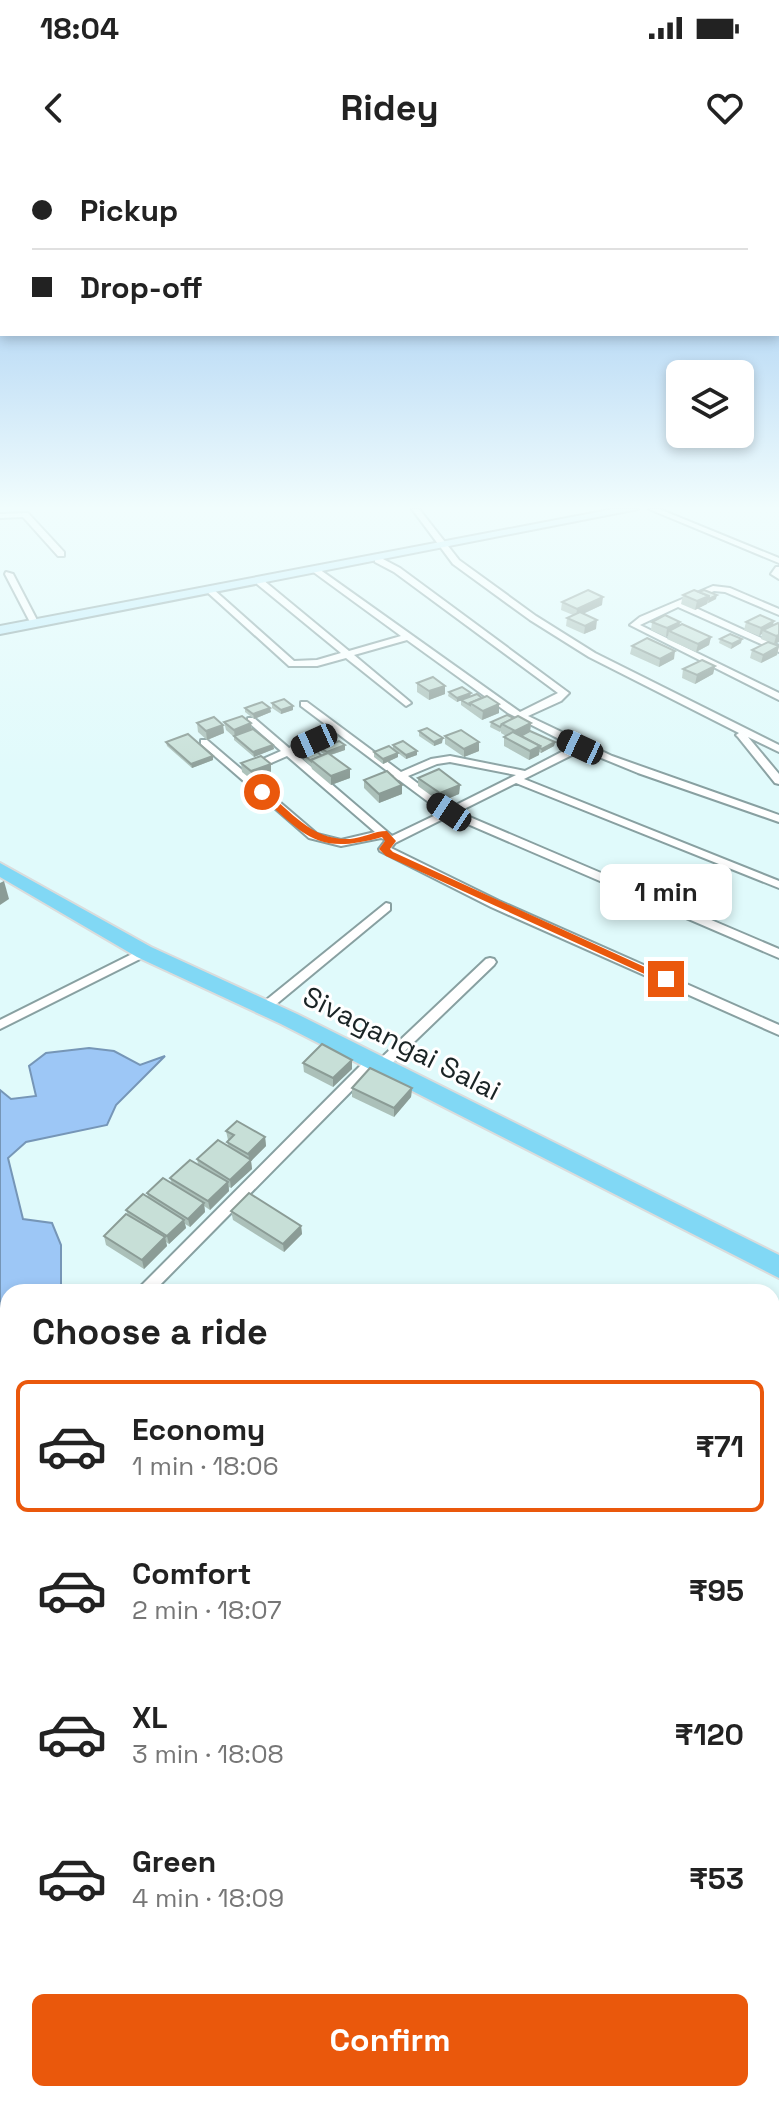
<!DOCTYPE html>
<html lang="en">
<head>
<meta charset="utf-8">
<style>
	:root { --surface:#fff; --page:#f2f2f2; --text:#222; --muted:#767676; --line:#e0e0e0; --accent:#ea580c }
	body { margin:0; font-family:"Space Grotesk",sans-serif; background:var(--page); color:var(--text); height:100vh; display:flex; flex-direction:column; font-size:30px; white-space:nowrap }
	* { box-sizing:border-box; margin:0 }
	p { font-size:26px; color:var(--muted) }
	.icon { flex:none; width:44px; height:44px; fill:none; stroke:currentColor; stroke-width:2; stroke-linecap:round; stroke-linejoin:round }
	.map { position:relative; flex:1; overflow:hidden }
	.sheet { position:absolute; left:0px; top:1124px; width:780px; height:818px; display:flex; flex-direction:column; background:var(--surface); border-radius:24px 24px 0 0; box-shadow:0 4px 12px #0003 }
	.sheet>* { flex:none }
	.banner { position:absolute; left:0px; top:0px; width:780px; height:176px; box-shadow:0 4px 12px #0003; display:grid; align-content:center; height:176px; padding:0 32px; background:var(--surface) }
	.buttons { position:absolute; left:666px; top:200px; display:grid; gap:16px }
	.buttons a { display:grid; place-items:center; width:88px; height:88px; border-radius:12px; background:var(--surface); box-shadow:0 4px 12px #0003; font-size:40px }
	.end { position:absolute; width:36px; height:36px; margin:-18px; border:10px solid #ea580c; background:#fff; box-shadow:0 0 0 4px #fff }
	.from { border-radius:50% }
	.bubble { position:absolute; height:56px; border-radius:12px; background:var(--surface); box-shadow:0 4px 12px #0003; font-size:26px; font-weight:800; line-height:56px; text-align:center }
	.car { position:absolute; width:24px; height:48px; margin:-24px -12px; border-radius:10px; box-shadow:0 0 6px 2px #0007; background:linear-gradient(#222 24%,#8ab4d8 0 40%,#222 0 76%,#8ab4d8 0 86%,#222 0) }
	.banner b { display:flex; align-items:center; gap:28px; height:76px; font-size:30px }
	.banner b+b { border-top:2px solid var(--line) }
	.banner i { width:20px; height:20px; background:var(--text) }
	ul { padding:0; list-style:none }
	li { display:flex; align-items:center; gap:24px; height:132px; margin:0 16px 12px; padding:0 16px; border:4px solid transparent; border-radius:12px }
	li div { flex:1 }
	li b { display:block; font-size:30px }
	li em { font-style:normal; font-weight:800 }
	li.active { border-color:var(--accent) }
	li>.icon { width:72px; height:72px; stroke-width:1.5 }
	h2 { padding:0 32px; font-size:36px; line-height:96px }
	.cta { display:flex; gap:16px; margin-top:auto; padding:16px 32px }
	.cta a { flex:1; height:92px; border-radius:12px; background:var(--accent); color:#fff; font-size:32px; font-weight:800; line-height:92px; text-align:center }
	.status { display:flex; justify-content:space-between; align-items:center; height:56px; padding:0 40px; background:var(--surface); direction:ltr }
	.status svg { height:22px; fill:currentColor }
	header { display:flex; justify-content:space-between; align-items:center; height:104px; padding:0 32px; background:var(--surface); font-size:36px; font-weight:800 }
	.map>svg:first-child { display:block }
	.water { fill:#9dc7f6; stroke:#7696b7; stroke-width:2 }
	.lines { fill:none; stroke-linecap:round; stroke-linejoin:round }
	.street-casing { stroke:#88a0a1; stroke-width:4 }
	.secondary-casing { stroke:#88a0a1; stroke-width:4 }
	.primary-casing { stroke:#dadcdc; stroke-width:4 }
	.street { fill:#fff; fill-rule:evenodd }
	.secondary { fill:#c0ecfa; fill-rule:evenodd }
	.primary { fill:#81d8f5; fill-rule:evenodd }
	.wall { fill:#abc0b9 }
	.shaded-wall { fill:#8b9c96 }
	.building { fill:#c7dfd7; stroke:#8b9c96; stroke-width:2 }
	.route { fill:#ea580c }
	.labels { text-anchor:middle; stroke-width:6; stroke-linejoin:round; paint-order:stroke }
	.street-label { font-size:28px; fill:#1a2425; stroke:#fff }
</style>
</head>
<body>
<div class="status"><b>18:04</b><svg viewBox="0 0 49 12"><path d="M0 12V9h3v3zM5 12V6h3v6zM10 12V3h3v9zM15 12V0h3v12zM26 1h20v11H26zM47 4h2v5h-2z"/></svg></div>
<header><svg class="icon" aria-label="back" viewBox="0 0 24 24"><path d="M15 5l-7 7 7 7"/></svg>Ridey<svg class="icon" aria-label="heart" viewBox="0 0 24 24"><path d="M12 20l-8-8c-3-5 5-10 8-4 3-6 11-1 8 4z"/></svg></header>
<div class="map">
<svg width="779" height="1941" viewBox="0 0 779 1941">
	<rect width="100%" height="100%" fill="#e0fafb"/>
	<path class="water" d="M89,888L114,891L140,905L165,896L116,945L107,965L26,982L8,998L23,1059L52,1063L61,1085V1125L53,1132H8V1204L0,1207V930L11,939L36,936L29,906L46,893Z"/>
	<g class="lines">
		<g class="street-casing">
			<g id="street">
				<path d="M412,349H419L459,400L536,456L595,493L779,585V592L748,577L779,614V624L775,623L738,577L736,575L739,573L589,497L530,460L453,404Z"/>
				<path d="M649,349H659L779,398V403Z"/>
				<path d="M28,353L64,392V396H58L23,357L0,358V354Z"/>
				<path d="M375,398H381L400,408L569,533L561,541L528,556L612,596L779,655V662L638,613L582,590L524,619L779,721V728L516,623L458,652L779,789V798L449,656L395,683L391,688L499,741L779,865V875L491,747L380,691L379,689L386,680L381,678L341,686L309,678L201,584V580H207L317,674L341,680L375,672L287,596L255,610H247V606L281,591L248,562V558H254L289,588L324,573H330V577L295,593L392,676L442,652L399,620L394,619V616L301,546V542H307L401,612L431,599L450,596L525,611L573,586L508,553L407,480L354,495L409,541L411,543L406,546L346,498L317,506H289L206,431L213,429L294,501L317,500L341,493L257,424V420H263L349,491L401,476L312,411L319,409L520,552L558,533L394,412L375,402ZM450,602L516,615L450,648L408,616L437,604Z"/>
				<path d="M776,407H779V419L771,414Z"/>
				<path d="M6,412L13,414L39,464L38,466L31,464L5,414Z"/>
				<path d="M713,426L730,428L779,449V455L725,432L714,431L685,443L779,486V492L678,447L640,465L779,533V540L630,465L640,457Z"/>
				<path d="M386,743L390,744V750L268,851H260L258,848L260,845Z"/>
				<path d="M144,788L150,792L148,795L0,869V860Z"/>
				<path d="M490,798L494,799L496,802L494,805L386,909L381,911L375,907L153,1132H135L367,899L372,897L378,901L486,799Z"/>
				<path d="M772,1318L779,1321V1340L772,1337Z"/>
				<path d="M779,1411V1443L772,1446V1414Z"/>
				<path d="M8,1429V1452L0,1457V1433Z"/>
				<path d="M772,1562L779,1565V1586L772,1583Z"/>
				<path d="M772,1869L779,1872V1896L772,1893Z"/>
				<path d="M600,1934H624L623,1941H599Z"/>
			</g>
		</g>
		<g class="secondary-casing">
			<path id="secondary" d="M614,349H638L0,474V466Z"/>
		</g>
		<g class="primary-casing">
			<path id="primary" d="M0,703L151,787L297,854L779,1095V1118L281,864L137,797L0,717Z"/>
		</g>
		<use href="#street" class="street"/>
		<use href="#secondary" class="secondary"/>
		<use href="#primary" class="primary"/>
	</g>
	<g class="wall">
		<path d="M699,432L716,439L695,450L681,444L683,435Z"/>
		<path d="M562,442L602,445L583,454L596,469L584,474L566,466L567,458L573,455L561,450Z"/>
		<path d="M652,462L680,465L711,477L709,485L696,492L667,479L668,476L666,477L651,470Z"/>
		<path d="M746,462L773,466L779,464V482L774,484L761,479L762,474L759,476L744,470Z"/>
		<path d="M720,479L741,483L731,489L719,483Z"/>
		<path d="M632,486L674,499L659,507L630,494Z"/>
		<path d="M779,486L777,495L761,503L750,498L752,490Z"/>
		<path d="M715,506L713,514L695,524L682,518L683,509Z"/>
		<path d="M417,523L445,534L429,540L417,532Z"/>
		<path d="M449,532L470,537L482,538L499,544V553L482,560L461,545V540L457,542L448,536Z"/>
		<path d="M272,543L293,546V550L281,554L272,548Z"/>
		<path d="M245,548H270L271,552L254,559L245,552Z"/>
		<path d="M514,558L531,563L530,571L555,582L554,586L541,593L539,592V595L529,600L504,586V577L506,576L501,573V571L500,572L490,567L491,562Z"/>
		<path d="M224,562L251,563L252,569L273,585L274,589L254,597L234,580V577L226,570Z"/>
		<path d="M197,563L223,565L224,573L207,580L198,572Z"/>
		<path d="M419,571L442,583L434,586L419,576Z"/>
		<path d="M445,576L479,591L464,597L445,584Z"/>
		<path d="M312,579L335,582L345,590L331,595L350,609V618L331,625L312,609L311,606L304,600V595H325L321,592V589L312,583Z"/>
		<path d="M166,582L213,596V600L192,608L167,586Z"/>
		<path d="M393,585L417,595L406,599L398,593V597L383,604L374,597V592L393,589Z"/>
		<path d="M241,603L271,604V613L252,620L242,612Z"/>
		<path d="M418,618L460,625L459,634L440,642L418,626Z"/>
		<path d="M364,620L402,625V634L379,643L364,628Z"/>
		<path d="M303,903L352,909L333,927L304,912Z"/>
		<path d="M352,928H412L411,937L394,957L352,937Z"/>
		<path d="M226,971L265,977L266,986L251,1001L252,1009L231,1028L229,1027V1031L210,1050L204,1046L205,1052L190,1067L185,1064L186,1068L169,1084L166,1082L167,1086L144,1109L106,1085L104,1076L128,1056L126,1050L148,1037L147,1033L172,1024L170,1018L198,1004L197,999L228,985L227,982L228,980Z"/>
		<path d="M231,1051L301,1066L302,1074L284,1092L233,1060Z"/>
		<path d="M778,1590L779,1591V1656L772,1651V1596Z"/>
		<path d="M671,1934H709L708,1941H686Z"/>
	</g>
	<g class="shaded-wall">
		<path d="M717,435L716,439L708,443L709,439Z"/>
		<path d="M709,436L707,444L695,450L697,441Z"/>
		<path d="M603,437L602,445L576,457L577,449Z"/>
		<path d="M597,460L596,469L584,474L585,466Z"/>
		<path d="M774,461L772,469L763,470L762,474L759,476L761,468Z"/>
		<path d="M680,462L679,470L669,471L668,476L666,477L667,468Z"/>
		<path d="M779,475V482L774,484L776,476Z"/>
		<path d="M711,477L709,485L696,492L698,484Z"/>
		<path d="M742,479L741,483L731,489L732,484Z"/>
		<path d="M779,486L777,495L761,503L763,495Z"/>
		<path d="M675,491L674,499L659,507L660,499Z"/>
		<path d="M715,506L713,514L695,524L697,515Z"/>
		<path d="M445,526V534L429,540V531Z"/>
		<path d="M471,533L470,537L457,542V538Z"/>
		<path d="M499,544V553L482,560L483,551Z"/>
		<path d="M293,546V550L281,554V550Z"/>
		<path d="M270,548L271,552L254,559L253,554Z"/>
		<path d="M251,563L252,572L235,578L234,570Z"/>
		<path d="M531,563L530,572L514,580L515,571Z"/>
		<path d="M223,565L224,573L207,580L206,571Z"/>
		<path d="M443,578L442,583L434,586V582Z"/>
		<path d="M335,580V584L321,588L320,590V585Z"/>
		<path d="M479,582V591L464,597V589Z"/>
		<path d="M555,582L554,586L541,593L542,589Z"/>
		<path d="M273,585L274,589L254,597L253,592Z"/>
		<path d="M345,585V590L327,596V592Z"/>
		<path d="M540,586L539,595L529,600L530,591Z"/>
		<path d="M417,591V595L406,599V595Z"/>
		<path d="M398,593V597L383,604V599Z"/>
		<path d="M213,596V600L192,608L191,604Z"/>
		<path d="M271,604V613L252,620L251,611Z"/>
		<path d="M350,609V618L331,625V616Z"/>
		<path d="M402,625V634L379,643V634Z"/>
		<path d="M460,625L459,634L440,642V633Z"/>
		<path d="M4,721L9,739L0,745V723Z"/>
		<path d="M352,900V909L333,927V918Z"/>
		<path d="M412,928L411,937L394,957V948Z"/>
		<path d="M265,977L266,986L251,1001L252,1009L231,1028L230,1020L250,1001L248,994Z"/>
		<path d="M228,1022L229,1031L210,1050L208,1041Z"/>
		<path d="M204,1043L205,1052L190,1067L188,1059Z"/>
		<path d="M184,1060L186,1068L169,1084L167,1076Z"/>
		<path d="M301,1066L302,1074L284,1092L283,1084Z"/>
		<path d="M165,1077L167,1086L144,1109L142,1100Z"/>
	</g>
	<g class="building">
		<path d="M588,430L603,437L577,449L562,442Z"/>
		<path d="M694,430L709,436L697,441L683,435Z"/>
		<path d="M704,430L717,435L709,439V436L699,432Z"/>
		<path d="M580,452L597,460L585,466L567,458Z"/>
		<path d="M665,455L680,462L667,468L652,462Z"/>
		<path d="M760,455L774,461L761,468L746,462Z"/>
		<path d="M778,463L779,464V475L776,476L763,470Z"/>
		<path d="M682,464L711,477L698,484L669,471Z"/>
		<path d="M730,474L742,479L732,484L720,479Z"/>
		<path d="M647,478L675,491L660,499L632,486Z"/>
		<path d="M768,482L779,486L763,495L752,490Z"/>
		<path d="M702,500L715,506L697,515L683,509Z"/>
		<path d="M433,517L445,526L429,531L417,523Z"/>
		<path d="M462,527L471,533L457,538L449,532Z"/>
		<path d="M477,534L482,538L470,543V545L461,540Z"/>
		<path d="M487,536L499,544L483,551L470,543Z"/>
		<path d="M284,539L293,546L281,550L272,543Z"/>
		<path d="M262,542L270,548L253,554L245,548Z"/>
		<path d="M507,555L514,558L502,564L500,567L491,562Z"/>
		<path d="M242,556L251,563L234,570L224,562Z"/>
		<path d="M518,556L531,563L515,571L502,564Z"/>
		<path d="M214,557L223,565L206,571L197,563Z"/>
		<path d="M427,568L443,578L434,582L419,571Z"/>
		<path d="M253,569L273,585L253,592L234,576Z"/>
		<path d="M461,570L479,582L464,589L445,576Z"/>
		<path d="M530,571L555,582L542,589L538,587L540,586L521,576Z"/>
		<path d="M513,572L540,586L530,591L504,577Z"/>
		<path d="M326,573L335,580L320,585L312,579Z"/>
		<path d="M188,574L213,596L191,604L166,582Z"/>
		<path d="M339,581L345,585L327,592L321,588Z"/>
		<path d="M403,581L417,591L406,595L393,585Z"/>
		<path d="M389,586L398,593L383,599L374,592Z"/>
		<path d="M316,591L322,596L311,600V601L304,595Z"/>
		<path d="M328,593L350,609L331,616L311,600Z"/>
		<path d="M261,596L271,604L251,611L241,603Z"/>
		<path d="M439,609L460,625L440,633L418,618Z"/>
		<path d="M387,611L402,625L379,634L364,620Z"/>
		<path d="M322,884L352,900L333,918L303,903Z"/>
		<path d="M370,908L412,928L394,948L352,928Z"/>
		<path d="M237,961L265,977L248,994L227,982L234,975L226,971Z"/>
		<path d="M218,980L251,1000L230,1020L197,999Z"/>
		<path d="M190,1000L228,1022L208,1041L170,1018Z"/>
		<path d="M163,1018L204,1043L188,1059L147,1033Z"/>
		<path d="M249,1033L301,1066L283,1084L231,1051Z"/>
		<path d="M143,1034L184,1060L167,1076L126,1050Z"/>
		<path d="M126,1054L165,1077L142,1100L104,1076Z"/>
		<path d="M778,1590L779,1591V1644L772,1640V1608Z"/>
		<path d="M676,1934H709L708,1941H691Z"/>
	</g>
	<linearGradient id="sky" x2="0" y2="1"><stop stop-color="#8abcee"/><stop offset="0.56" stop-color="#f1fdfd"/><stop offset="1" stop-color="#f1fdfd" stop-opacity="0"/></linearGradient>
	<rect width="779" height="621" fill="url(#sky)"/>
	<path class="route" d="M258,630H265C291,652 313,681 350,679C363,678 374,671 387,671L396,681L390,689L393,692L671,819L662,822L386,696L379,689L385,681L382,677C316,696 305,675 258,634Z"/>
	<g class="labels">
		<g class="street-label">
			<text transform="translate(402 883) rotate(27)" y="10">Sivagangai Salai</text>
		</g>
	</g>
</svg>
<div class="buttons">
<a><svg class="icon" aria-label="layers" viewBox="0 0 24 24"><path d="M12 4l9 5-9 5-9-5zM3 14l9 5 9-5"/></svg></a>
</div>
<i class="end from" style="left:262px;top:632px"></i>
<i class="end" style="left:666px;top:819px"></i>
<div class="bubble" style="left:600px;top:704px;width:132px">1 min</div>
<i class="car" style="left:314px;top:581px;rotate:246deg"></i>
<i class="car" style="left:580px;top:587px;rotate:295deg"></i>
<i class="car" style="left:449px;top:652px;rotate:304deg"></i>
<div class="banner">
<b><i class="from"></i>Pickup</b>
<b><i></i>Drop-off</b>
</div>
<section class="sheet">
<h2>Choose a ride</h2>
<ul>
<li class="active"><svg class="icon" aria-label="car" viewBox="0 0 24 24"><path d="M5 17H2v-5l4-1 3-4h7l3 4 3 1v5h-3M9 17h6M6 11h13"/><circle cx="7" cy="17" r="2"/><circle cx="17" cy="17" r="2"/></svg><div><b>Economy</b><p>1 min · 18:06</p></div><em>₹71</em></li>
<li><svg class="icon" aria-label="car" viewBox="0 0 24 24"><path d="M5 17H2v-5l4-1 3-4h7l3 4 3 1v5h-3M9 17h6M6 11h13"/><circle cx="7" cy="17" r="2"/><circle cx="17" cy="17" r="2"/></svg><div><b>Comfort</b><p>2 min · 18:07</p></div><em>₹95</em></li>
<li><svg class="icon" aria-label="car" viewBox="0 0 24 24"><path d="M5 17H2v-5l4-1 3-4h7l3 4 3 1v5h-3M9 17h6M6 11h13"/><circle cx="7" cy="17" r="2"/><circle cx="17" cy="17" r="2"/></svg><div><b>XL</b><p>3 min · 18:08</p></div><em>₹120</em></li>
<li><svg class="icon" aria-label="car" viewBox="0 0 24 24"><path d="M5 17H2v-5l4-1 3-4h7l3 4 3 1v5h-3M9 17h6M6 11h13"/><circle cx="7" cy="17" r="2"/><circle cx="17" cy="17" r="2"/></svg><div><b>Green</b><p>4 min · 18:09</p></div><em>₹53</em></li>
</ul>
<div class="cta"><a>Confirm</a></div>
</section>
</div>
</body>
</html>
